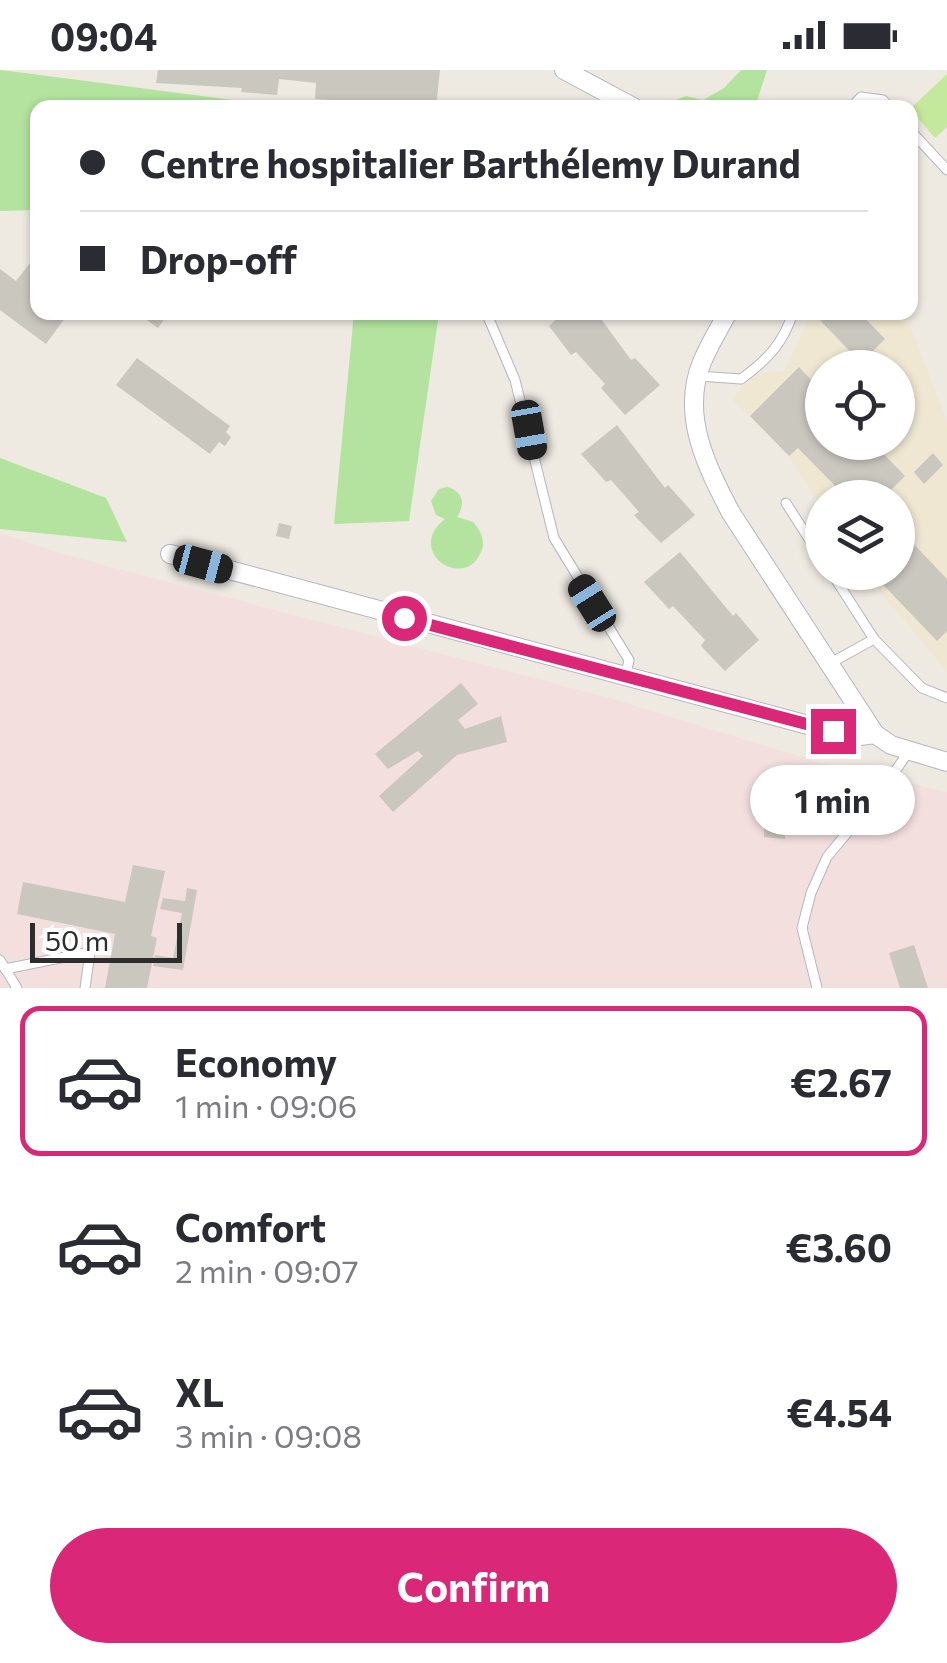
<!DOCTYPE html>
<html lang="en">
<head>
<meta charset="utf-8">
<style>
	:root { --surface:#fff; --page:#f7f7f7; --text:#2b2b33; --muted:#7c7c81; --line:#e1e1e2; --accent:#db2777 }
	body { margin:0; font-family:Commissioner,sans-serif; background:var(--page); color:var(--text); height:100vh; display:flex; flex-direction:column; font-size:38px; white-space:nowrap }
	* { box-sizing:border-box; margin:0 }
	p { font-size:32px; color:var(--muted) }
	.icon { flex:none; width:55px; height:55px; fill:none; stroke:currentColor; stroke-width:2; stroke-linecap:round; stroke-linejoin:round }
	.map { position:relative; height:918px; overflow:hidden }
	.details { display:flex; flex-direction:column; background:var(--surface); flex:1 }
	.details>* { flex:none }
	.banner { position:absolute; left:30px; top:30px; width:888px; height:220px; border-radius:20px; box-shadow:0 2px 8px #0004; display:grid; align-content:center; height:220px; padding:0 50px; background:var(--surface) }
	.tools { position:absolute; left:805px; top:280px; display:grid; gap:20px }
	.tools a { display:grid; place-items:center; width:110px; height:110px; border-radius:50%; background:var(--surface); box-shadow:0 2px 8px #0004; font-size:50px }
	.scale { position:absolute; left:30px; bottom:25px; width:152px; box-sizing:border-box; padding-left:10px; border:5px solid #2d2d2d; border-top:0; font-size:28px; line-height:35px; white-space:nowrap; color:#2d2d2d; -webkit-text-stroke:8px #fff; paint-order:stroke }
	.end { position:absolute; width:45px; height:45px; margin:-22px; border:12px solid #db2777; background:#fff; box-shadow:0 0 0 5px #fff }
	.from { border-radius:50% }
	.bubble { position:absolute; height:70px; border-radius:35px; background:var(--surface); box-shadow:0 2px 8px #0004; font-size:32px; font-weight:700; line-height:70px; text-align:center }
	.car { position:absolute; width:30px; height:60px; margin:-30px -15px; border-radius:12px; box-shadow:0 0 8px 2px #0007; background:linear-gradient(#222 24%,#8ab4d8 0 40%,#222 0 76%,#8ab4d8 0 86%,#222 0) }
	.banner b { display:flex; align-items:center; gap:35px; height:95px; font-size:38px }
	.banner b+b { border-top:2px solid var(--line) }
	.banner i { width:25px; height:25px; background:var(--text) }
	ul { padding:18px 0 0; list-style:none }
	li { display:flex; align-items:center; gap:30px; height:150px; margin:0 20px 15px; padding:0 30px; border:5px solid transparent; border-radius:20px }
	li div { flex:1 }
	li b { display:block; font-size:38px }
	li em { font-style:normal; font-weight:700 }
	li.selected { border-color:var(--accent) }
	li>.icon { width:90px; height:90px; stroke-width:1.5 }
	.primary-button { display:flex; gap:20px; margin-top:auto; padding:20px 50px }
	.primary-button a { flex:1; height:115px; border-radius:60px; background:var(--accent); color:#fff; font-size:40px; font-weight:700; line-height:115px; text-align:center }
	.status { display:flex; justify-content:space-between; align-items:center; height:70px; padding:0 50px; background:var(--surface); direction:ltr }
	.status svg { height:28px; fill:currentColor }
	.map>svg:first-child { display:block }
	.education { fill:#efe7d1; fill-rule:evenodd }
	.medical { fill:#f4dfdf }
	.green { fill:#b3e39f }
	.pitch { fill:#c4e99c }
	.building { fill:#cac7bf }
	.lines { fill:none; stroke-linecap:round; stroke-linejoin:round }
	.lane-casing { stroke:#b4b6c0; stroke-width:11 }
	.street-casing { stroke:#b4b6c0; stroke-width:20 }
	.lane { stroke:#fff; stroke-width:9 }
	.street { stroke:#fff; stroke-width:18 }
	.route { stroke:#db2777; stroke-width:12 }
</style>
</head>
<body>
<div class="status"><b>09:04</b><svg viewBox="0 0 49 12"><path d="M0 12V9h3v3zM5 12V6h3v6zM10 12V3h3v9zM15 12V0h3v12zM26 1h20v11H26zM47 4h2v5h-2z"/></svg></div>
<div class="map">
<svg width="947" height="918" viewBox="0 0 947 918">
	<rect width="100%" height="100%" fill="#eee9e1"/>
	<path class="education" d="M812,243H900L910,256L947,351V601L864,503L898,502V428H822V438L789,386L732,329L756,304L784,301ZM822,298H898V372H822Z"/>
	<path class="medical" d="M0,463L66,485L610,628L818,692L947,722V918H0Z"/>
	<g class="green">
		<path d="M0,0H1L286,37L38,38L37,140L0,141Z"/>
		<path d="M741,0H767L757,31L749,37H676V30L686,26L703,30L724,18Z"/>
		<path d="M354,243H439L409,451L334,454Z"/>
		<path d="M0,388L106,428L127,472L0,459Z"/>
		<path d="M447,417C463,421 466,434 457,447L473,452C481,461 486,471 481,482C464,522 404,481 445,449L436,445L431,431L439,419Z"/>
	</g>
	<path class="pitch" d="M947,4V57L935,68L910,39Z"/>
	<g class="building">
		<path d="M158,0H440L436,38H400V34L315,29L316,13L279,9L277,25L241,22L242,18L156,13Z"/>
		<path d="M38,183V242H57L65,248L46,274L0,240V199L16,211Z"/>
		<path d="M136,242H169L158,258Z"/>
		<path d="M564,242H596L631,290L635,288L660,315L625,345L601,318L605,314L576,282L571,285L549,256Z"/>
		<path d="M825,242H859L885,269L861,293L819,249Z"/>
		<path d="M137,288L230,356L226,362L231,367L225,376L219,372L210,384L116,315Z"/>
		<path d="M799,297L822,322V372H872L905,406L883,428H847L798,378L789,386L750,346Z"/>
		<path d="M617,355L665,418L668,415L695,445L661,473L634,445L639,442L611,410L606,412L581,384Z"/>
		<path d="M933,383L943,395L924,414L914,402Z"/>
		<path d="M279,453L292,456L289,469L276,466Z"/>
		<path d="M905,465L947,509V561L937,571L871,502H898V473Z"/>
		<path d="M680,482L733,546L736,543L759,570L725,601L701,576L705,570L673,536L669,539L644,512Z"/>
		<path d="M461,613L478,634L458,650L465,659L501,646L507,672L457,685L393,742L379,726L423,686L418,681L388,699L375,684Z"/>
		<path d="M765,733L786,734L785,769L764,767Z"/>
		<path d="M133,795L165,801L151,866L157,868L147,918H105L115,864L17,844L23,812L125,832Z"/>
		<path d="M187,818L197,820L183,900L153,896L155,885L173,888L182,843L160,839L163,828L185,831Z"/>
		<path d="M914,875L928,918H900L889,883Z"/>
	</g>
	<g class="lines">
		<g class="lane-casing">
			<g id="lane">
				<path d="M851,38L861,27L883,30L890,38"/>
				<path d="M910,60L947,100"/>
				<path d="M486,242L515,310L554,468L629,590L626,604"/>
				<path d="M698,306L741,309C766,291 784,273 793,242"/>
				<path d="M786,433L822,489"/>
				<path d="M831,502L874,569"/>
				<path d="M829,594L874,569L922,618L947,628"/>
				<path d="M0,890L17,918"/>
				<path d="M5,899L90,882L85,918"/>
				<path d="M817,918L802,858L811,823L827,787L881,722L909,681"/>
			</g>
		</g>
		<g class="street-casing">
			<g id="street">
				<path d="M564,0L635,38"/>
				<path d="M728,242C719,259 709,275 702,292C680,345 707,397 731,443L875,664L891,675L947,692"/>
				<path d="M170,484L853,667L875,664"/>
			</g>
		</g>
		<use href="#lane" class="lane"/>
		<use href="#street" class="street"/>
	</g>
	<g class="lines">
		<path class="route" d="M404,548L833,661"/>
	</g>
</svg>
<div class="tools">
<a><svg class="icon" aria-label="locate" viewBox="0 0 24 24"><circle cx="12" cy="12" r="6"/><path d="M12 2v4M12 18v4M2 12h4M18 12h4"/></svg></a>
<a><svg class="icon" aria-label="layers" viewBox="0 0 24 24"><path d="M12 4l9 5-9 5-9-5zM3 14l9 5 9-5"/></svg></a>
</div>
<div class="scale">50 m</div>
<i class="end from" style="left:404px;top:548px"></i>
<i class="end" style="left:833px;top:661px"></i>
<div class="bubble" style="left:750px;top:695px;width:165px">1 min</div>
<i class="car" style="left:529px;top:360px;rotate:170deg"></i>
<i class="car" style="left:203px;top:494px;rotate:105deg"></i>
<i class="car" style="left:592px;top:533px;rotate:328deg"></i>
<div class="banner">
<b><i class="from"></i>Centre hospitalier Barthélemy Durand</b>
<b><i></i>Drop-off</b>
</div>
</div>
<section class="details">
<ul>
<li class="selected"><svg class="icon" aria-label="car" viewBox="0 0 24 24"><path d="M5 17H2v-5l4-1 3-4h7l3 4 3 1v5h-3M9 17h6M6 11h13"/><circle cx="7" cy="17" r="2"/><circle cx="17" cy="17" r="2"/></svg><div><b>Economy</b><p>1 min · 09:06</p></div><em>€2.67</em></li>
<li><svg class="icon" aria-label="car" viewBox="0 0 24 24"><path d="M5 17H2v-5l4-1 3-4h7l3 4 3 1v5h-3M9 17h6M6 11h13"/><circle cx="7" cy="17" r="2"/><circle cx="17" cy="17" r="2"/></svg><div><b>Comfort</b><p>2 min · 09:07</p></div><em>€3.60</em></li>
<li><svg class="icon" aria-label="car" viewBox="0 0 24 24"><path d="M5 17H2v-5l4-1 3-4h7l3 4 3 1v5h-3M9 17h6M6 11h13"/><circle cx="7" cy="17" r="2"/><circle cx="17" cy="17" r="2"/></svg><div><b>XL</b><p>3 min · 09:08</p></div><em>€4.54</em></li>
</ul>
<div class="primary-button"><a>Confirm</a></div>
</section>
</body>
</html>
